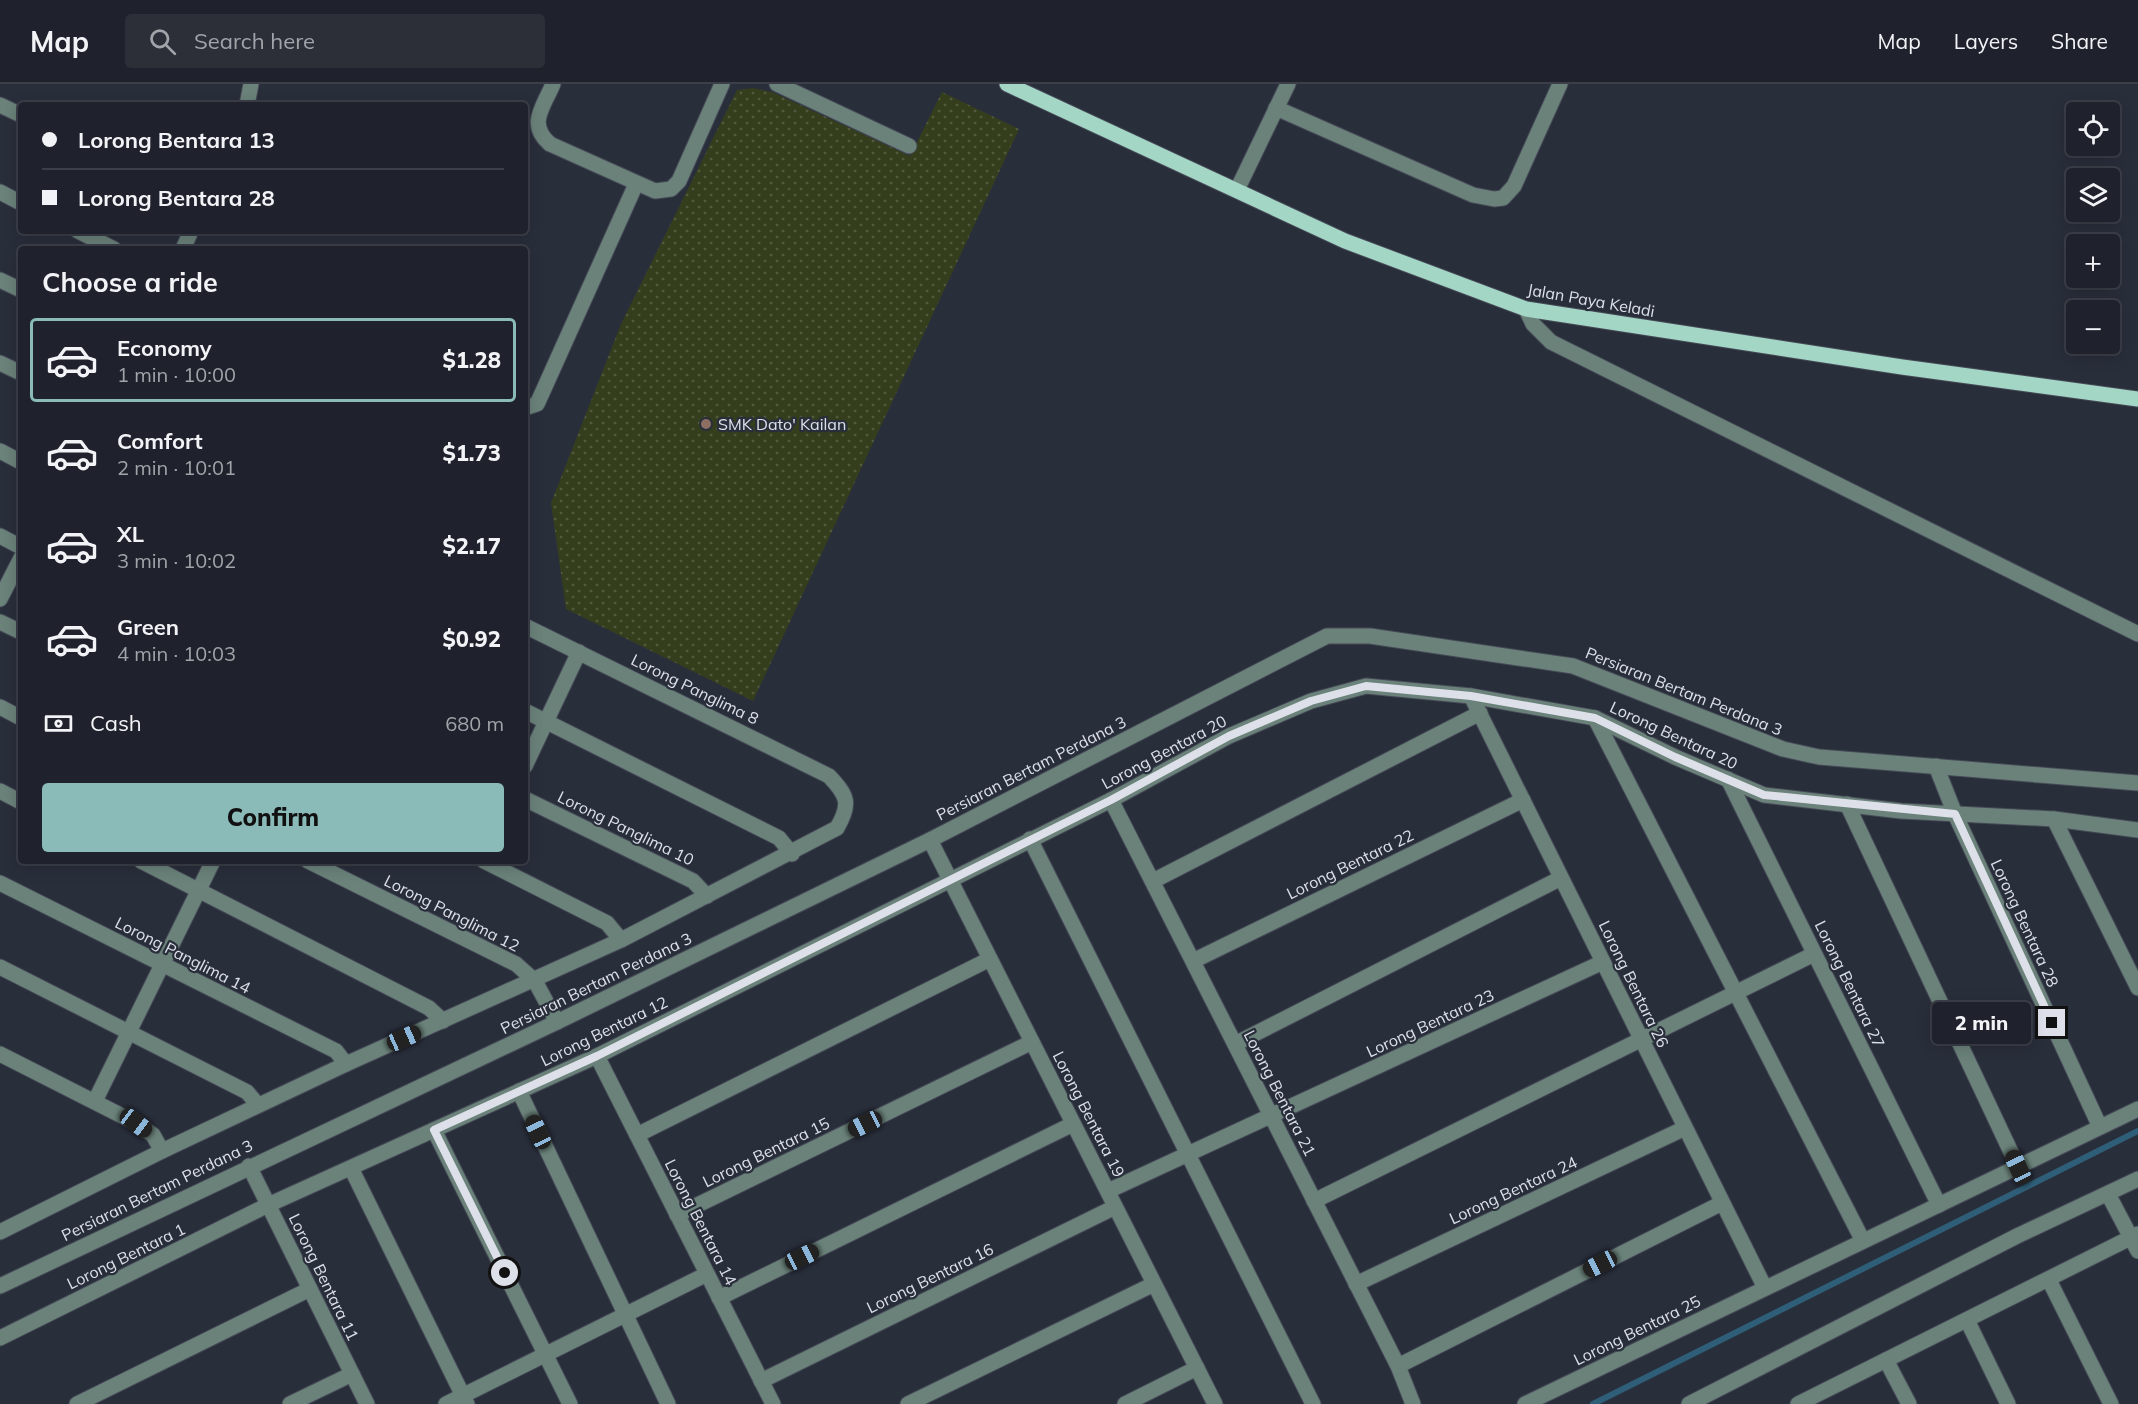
<!DOCTYPE html>
<html lang="en">
<head>
<meta charset="utf-8">
<style>
	:root { --surface:#1f222c; --page:#2c2f38; --text:#f1f3f6; --muted:#a1a4a9; --line:#3c3f48; --accent:#8bbbb9 }
	body { margin:0; font-family:Mulish,sans-serif; background:var(--page); color:var(--text); height:100vh; display:flex; flex-direction:column; font-size:22px; white-space:nowrap }
	* { box-sizing:border-box; margin:0 }
	p { font-size:20px; color:var(--muted) }
	.icon { flex:none; width:33px; height:33px; fill:none; stroke:currentColor; stroke-width:2; stroke-linecap:round; stroke-linejoin:round }
	.map { position:relative; flex:1; overflow:hidden }
	.panel { position:absolute; left:18px; top:162px; width:510px; height:618px; display:flex; flex-direction:column; background:var(--surface); border-radius:6px; box-shadow:0 3px 15px #0003,0 0 0 2px var(--line) }
	.panel>* { flex:none }
	.guide { position:absolute; left:18px; top:18px; width:510px; height:132px; border-radius:6px; box-shadow:0 3px 15px #0003,0 0 0 2px var(--line); display:grid; align-content:center; height:132px; padding:0 24px; background:var(--surface) }
	.tools { position:absolute; left:2066px; top:18px; display:grid; gap:12px }
	.tools a { display:grid; place-items:center; width:54px; height:54px; border-radius:6px; background:var(--surface); box-shadow:0 3px 15px #0003,0 0 0 2px var(--line); font-size:30px }
	.end { position:absolute; width:27px; height:27px; margin:-14px; border:8px solid #dde0e9; background:#111; box-shadow:0 0 0 3px #111 }
	.from { border-radius:50% }
	.bubble { position:absolute; height:42px; border-radius:6px; background:var(--surface); box-shadow:0 3px 15px #0003,0 0 0 2px var(--line); font-size:20px; font-weight:800; line-height:42px; text-align:center }
	.car { position:absolute; width:18px; height:36px; margin:-18px -9px; border-radius:8px; box-shadow:0 0 4px 2px #0007; background:linear-gradient(#222 24%,#8ab4d8 0 40%,#222 0 76%,#8ab4d8 0 86%,#222 0) }
	.guide b { display:flex; align-items:center; gap:21px; height:57px; font-size:22px }
	.guide b+b { border-top:2px solid var(--line) }
	.guide i { width:15px; height:15px; background:var(--text) }
	ul { padding:0; list-style:none }
	li { display:flex; align-items:center; gap:18px; height:84px; margin:0 12px 9px; padding:0 12px; border:3px solid transparent; border-radius:6px }
	li div { flex:1 }
	li b { display:block; font-size:22px }
	li em { font-style:normal; font-weight:800 }
	li.active { border-color:var(--accent) }
	li>.icon { width:54px; height:54px; stroke-width:1.5 }
	h2 { padding:0 24px; font-size:27px; line-height:72px }
	.pay { display:flex; align-items:center; gap:15px; height:66px; padding:0 24px; font-size:22px }
	.pay p { margin-inline-start:auto }
	.cta { display:flex; gap:12px; margin-top:auto; padding:12px 24px }
	.cta a { flex:1; height:69px; border-radius:6px; background:var(--accent); color:#111; font-size:24px; font-weight:800; line-height:69px; text-align:center }
	header { display:flex; align-items:center; gap:36px; box-sizing:border-box; height:84px; padding:0 30px; background:var(--surface); border-bottom:2px solid var(--line) }
	header strong { font-size:28px }
	nav { display:flex; gap:33px; margin-inline-start:auto; font-size:21px }
	.search { width:420px; height:54px; background:var(--page); display:flex; align-items:center; gap:15px; box-sizing:border-box; padding:0 21px; border-radius:6px; color:var(--muted); font-size:22px }
	.map>svg:first-child { display:block }
	.grass { fill:url(#grass-dots) }
	.lines { fill:none; stroke-linecap:round; stroke-linejoin:round }
	.stream { stroke:#2f5f78; stroke-width:6 }
	.minor-casing { stroke:#464a57; stroke-width:17 }
	.major-casing { stroke:#464a57; stroke-width:17 }
	.minor { stroke:#6a827a; stroke-width:15 }
	.major { stroke:#a4d6c6; stroke-width:15 }
	.route { stroke:#dde0e9; stroke-width:8 }
	.education-dot { fill:#8d6e63; stroke:#292e3b; stroke-width:2 }
	.labels { text-anchor:middle; stroke-width:4.5; stroke-linejoin:round; paint-order:stroke }
	.street-label { font-size:16px; fill:#dde0e9; stroke:#292e3b }
	.poi-label { font-size:16px; fill:#dde0e9; stroke:#292e3b; text-anchor:start }
</style>
</head>
<body>
<header>
<strong>Map</strong>
<div class="search"><svg class="icon" aria-label="search" viewBox="0 0 24 24"><circle cx="10" cy="10" r="6"/><path d="M15 15l6 6"/></svg>Search here</div>
<nav><a>Map</a><a>Layers</a><a>Share</a></nav>
</header>
<div class="map">
<svg width="2138" height="1320" viewBox="0 0 2138 1320">
	<defs>
		<pattern id="grass-dots" width="8" height="8" patternUnits="userSpaceOnUse" patternTransform="scale(1.5)"><rect width="8" height="8" fill="#353e1c"/><path d="M2 2h.1M6 6h.1" fill="none" stroke="#525a3d" stroke-width="1.8" stroke-linecap="round"/></pattern>
	</defs>
	<rect width="100%" height="100%" fill="#292e3b"/>
	<path class="grass" d="M753,4L772,8L910,72L942,8L1019,45L753,617L566,525L551,419L621,240L737,6Z"/>
	<g class="lines">
		<path class="stream" d="M1593,1320L2138,1047"/>
		<g class="minor-casing">
			<g id="minor">
				<path d="M553,0C543,24 527,40 550,60L655,107L671,105L679,97L722,0"/>
				<path d="M777,0L909,62"/>
				<path d="M0,21L21,31"/>
				<path d="M247,21L251,0"/>
				<path d="M1276,24L1473,111L1494,115L1503,114L1514,102L1560,0"/>
				<path d="M1237,106L1288,0"/>
				<path d="M0,108L21,119"/>
				<path d="M78,147L114,165"/>
				<path d="M183,165L191,147"/>
				<path d="M0,196L21,206"/>
				<path d="M1526,225L1533,240L1551,258L2138,550"/>
				<path d="M0,279L21,289"/>
				<path d="M525,324L537,320L543,307L636,100"/>
				<path d="M0,367L21,378"/>
				<path d="M0,452L21,463"/>
				<path d="M0,515L21,474"/>
				<path d="M0,538L21,548"/>
				<path d="M1471,612L1765,1204"/>
				<path d="M0,623L21,634"/>
				<path d="M525,627L779,754L792,770"/>
				<path d="M1595,634L1863,1157"/>
				<path d="M525,682L579,568"/>
				<path d="M1936,682L1955,730L2100,1043"/>
				<path d="M1728,695L1939,1121"/>
				<path d="M0,707L21,718"/>
				<path d="M525,715L693,797L707,812"/>
				<path d="M1111,716L1398,1282L1413,1320"/>
				<path d="M1847,720L2018,1083"/>
				<path d="M2054,735L2138,904"/>
				<path d="M1030,755L1313,1320"/>
				<path d="M930,756L1215,1320"/>
				<path d="M141,777L429,924L443,937"/>
				<path d="M308,777L516,880L535,897L557,938"/>
				<path d="M484,777L607,839L621,856"/>
				<path d="M1153,797L1480,629"/>
				<path d="M0,799L336,967L346,980"/>
				<path d="M1193,877L1523,716"/>
				<path d="M0,883L247,1008L258,1021"/>
				<path d="M1235,960L1561,794"/>
				<path d="M0,970L136,1039L153,1051L162,1067"/>
				<path d="M597,972L773,1320"/>
				<path d="M519,1007L668,1320"/>
				<path d="M95,1017L213,777"/>
				<path d="M434,1046L570,1320"/>
				<path d="M637,1051L990,875"/>
				<path d="M249,1082L367,1320"/>
				<path d="M351,1084L467,1320"/>
				<path d="M1108,1107L1603,878"/>
				<path d="M2108,1110L2138,1167"/>
				<path d="M1314,1117L1814,870"/>
				<path d="M677,1131L1032,958"/>
				<path d="M0,1148L162,1067L346,980L621,856L837,744C851,720 848,712 829,692L525,542"/>
				<path d="M2049,1196L2111,1320"/>
				<path d="M1356,1200L1685,1044"/>
				<path d="M0,1202L557,938L930,756L1327,552H1370L1573,582L1783,665L1819,673L2138,699"/>
				<path d="M719,1214L1073,1040"/>
				<path d="M1967,1236L2008,1320"/>
				<path d="M0,1254L268,1121L597,972L1111,716L1229,652L1311,617L1366,602L1471,612L1595,634L1675,673L1764,711L1901,727L2054,735L2138,746"/>
				<path d="M1886,1276L1909,1320"/>
				<path d="M1398,1282L1722,1119"/>
				<path d="M761,1297L1115,1123"/>
				<path d="M77,1320L310,1205"/>
				<path d="M290,1320L352,1290"/>
				<path d="M446,1320L707,1190"/>
				<path d="M908,1320L1154,1200"/>
				<path d="M1125,1320L1197,1284"/>
				<path d="M1525,1320L2138,1025"/>
				<path d="M1689,1320L2017,1152L2138,1095"/>
				<path d="M1798,1320L2138,1150"/>
			</g>
		</g>
		<g class="major-casing">
			<path id="major" d="M1007,0L1345,157L1526,225L1902,283L2138,315"/>
		</g>
		<use href="#minor" class="minor"/>
		<use href="#major" class="major"/>
	</g>
	<g class="lines">
		<path class="route" d="M505,1189L434,1046L597,972L1111,716L1229,652L1311,617L1366,602L1471,612L1595,634L1675,673L1764,711L1955,730L2052,939"/>
	</g>
	<circle class="education-dot" cx="706" cy="340" r="6"/>
	<g class="labels">
		<g class="street-label">
			<text transform="translate(1591 216) rotate(10)" y="6">Jalan Paya Keladi</text>
			<text transform="translate(695 605) rotate(26)" y="6">Lorong Panglima 8</text>
			<text transform="translate(1684 607) rotate(22)" y="6">Persiaran Bertam Perdana 3</text>
			<text transform="translate(1674 651) rotate(25)" y="6">Lorong Bentara 20</text>
			<text transform="translate(1164 668) rotate(-28)" y="6">Lorong Bentara 20</text>
			<text transform="translate(1031 684) rotate(-27)" y="6">Persiaran Bertam Perdana 3</text>
			<text transform="translate(626 744) rotate(26)" y="6">Lorong Panglima 10</text>
			<text transform="translate(1350 780) rotate(-26)" y="6">Lorong Bentara 22</text>
			<text transform="translate(452 829) rotate(27)" y="6">Lorong Panglima 12</text>
			<text transform="translate(2025 839) rotate(65)" y="6">Lorong Bentara 28</text>
			<text transform="translate(183 871) rotate(27)" y="6">Lorong Panglima 14</text>
			<text transform="translate(596 899) rotate(-26)" y="6">Persiaran Bertam Perdana 3</text>
			<text transform="translate(1634 900) rotate(64)" y="6">Lorong Bentara 26</text>
			<text transform="translate(1850 900) rotate(64)" y="6">Lorong Bentara 27</text>
			<text transform="translate(1430 939) rotate(-25)" y="6">Lorong Bentara 23</text>
			<text transform="translate(604 947) rotate(-26)" y="6">Lorong Bentara 12</text>
			<text transform="translate(1280 1009) rotate(63)" y="6">Lorong Bentara 21</text>
			<text transform="translate(1089 1030) rotate(63)" y="6">Lorong Bentara 19</text>
			<text transform="translate(766 1068) rotate(-26)" y="6">Lorong Bentara 15</text>
			<text transform="translate(157 1106) rotate(-26)" y="6">Persiaran Bertam Perdana 3</text>
			<text transform="translate(1513 1106) rotate(-25)" y="6">Lorong Bentara 24</text>
			<text transform="translate(701 1138) rotate(63)" y="6">Lorong Bentara 14</text>
			<text transform="translate(126 1172) rotate(-26)" y="6">Lorong Bentara 1</text>
			<text transform="translate(324 1193) rotate(64)" y="6">Lorong Bentara 11</text>
			<text transform="translate(930 1194) rotate(-26)" y="6">Lorong Bentara 16</text>
			<text transform="translate(1637 1246) rotate(-26)" y="6">Lorong Bentara 25</text>
		</g>
		<g class="poi-label">
			<text x="718" y="346">SMK Dato' Kailan</text>
		</g>
	</g>
</svg>
<div class="tools">
<a><svg class="icon" aria-label="locate" viewBox="0 0 24 24"><circle cx="12" cy="12" r="6"/><path d="M12 2v4M12 18v4M2 12h4M18 12h4"/></svg></a>
<a><svg class="icon" aria-label="layers" viewBox="0 0 24 24"><path d="M12 4l9 5-9 5-9-5zM3 14l9 5 9-5"/></svg></a>
<a>+</a>
<a>−</a>
</div>
<i class="end from" style="left:505px;top:1189px"></i>
<i class="end" style="left:2052px;top:939px"></i>
<div class="bubble" style="left:1932px;top:918px;width:99px">2 min</div>
<i class="car" style="left:404px;top:954px;rotate:66deg"></i>
<i class="car" style="left:136px;top:1039px;rotate:127deg"></i>
<i class="car" style="left:865px;top:1040px;rotate:244deg"></i>
<i class="car" style="left:538px;top:1048px;rotate:335deg"></i>
<i class="car" style="left:2018px;top:1083px;rotate:335deg"></i>
<i class="car" style="left:802px;top:1173px;rotate:64deg"></i>
<i class="car" style="left:1600px;top:1180px;rotate:243deg"></i>
<div class="guide">
<b><i class="from"></i>Lorong Bentara 13</b>
<b><i></i>Lorong Bentara 28</b>
</div>
<section class="panel">
<h2>Choose a ride</h2>
<ul>
<li class="active"><svg class="icon" aria-label="car" viewBox="0 0 24 24"><path d="M5 17H2v-5l4-1 3-4h7l3 4 3 1v5h-3M9 17h6M6 11h13"/><circle cx="7" cy="17" r="2"/><circle cx="17" cy="17" r="2"/></svg><div><b>Economy</b><p>1 min · 10:00</p></div><em>$1.28</em></li>
<li><svg class="icon" aria-label="car" viewBox="0 0 24 24"><path d="M5 17H2v-5l4-1 3-4h7l3 4 3 1v5h-3M9 17h6M6 11h13"/><circle cx="7" cy="17" r="2"/><circle cx="17" cy="17" r="2"/></svg><div><b>Comfort</b><p>2 min · 10:01</p></div><em>$1.73</em></li>
<li><svg class="icon" aria-label="car" viewBox="0 0 24 24"><path d="M5 17H2v-5l4-1 3-4h7l3 4 3 1v5h-3M9 17h6M6 11h13"/><circle cx="7" cy="17" r="2"/><circle cx="17" cy="17" r="2"/></svg><div><b>XL</b><p>3 min · 10:02</p></div><em>$2.17</em></li>
<li><svg class="icon" aria-label="car" viewBox="0 0 24 24"><path d="M5 17H2v-5l4-1 3-4h7l3 4 3 1v5h-3M9 17h6M6 11h13"/><circle cx="7" cy="17" r="2"/><circle cx="17" cy="17" r="2"/></svg><div><b>Green</b><p>4 min · 10:03</p></div><em>$0.92</em></li>
</ul>
<div class="pay"><svg class="icon" aria-label="cash" viewBox="0 0 24 24"><path d="M3 7h18v10H3z"/><circle cx="12" cy="12" r="2"/></svg>Cash<p>680 m</p></div>
<div class="cta"><a>Confirm</a></div>
</section>
</div>
</body>
</html>
